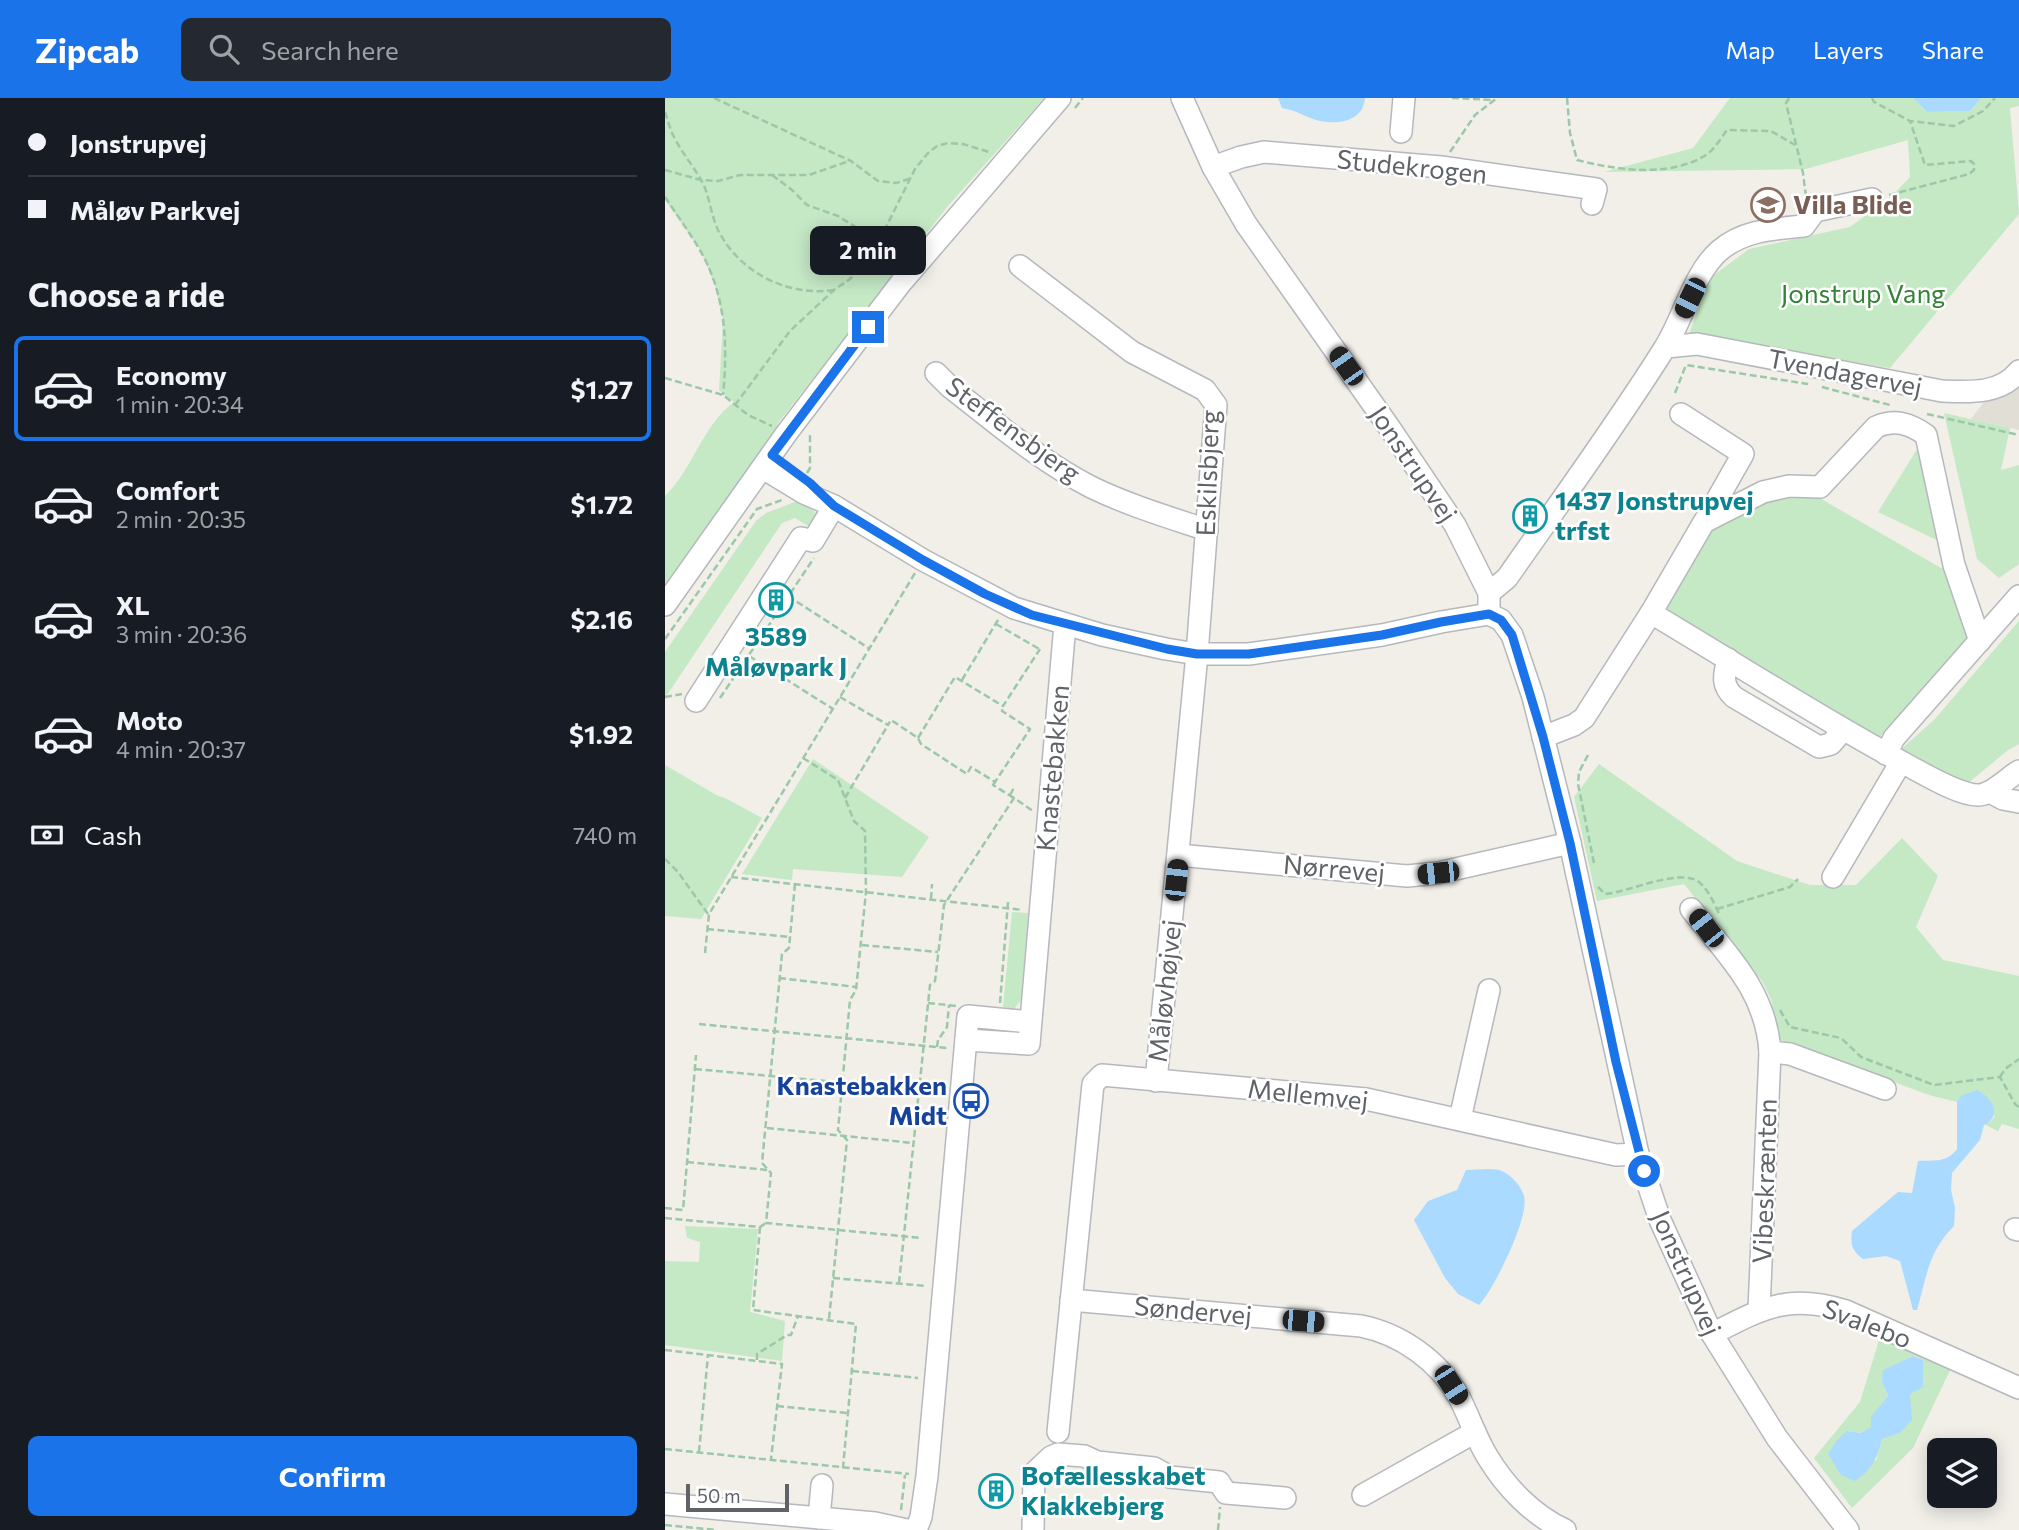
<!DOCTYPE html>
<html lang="en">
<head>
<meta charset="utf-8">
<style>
	:root { --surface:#171b24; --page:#242831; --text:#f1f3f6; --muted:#9ea1a6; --line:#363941; --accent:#1a73e8 }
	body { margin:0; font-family:Commissioner,sans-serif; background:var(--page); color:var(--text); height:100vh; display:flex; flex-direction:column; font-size:26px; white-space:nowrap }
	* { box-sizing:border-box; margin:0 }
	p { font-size:23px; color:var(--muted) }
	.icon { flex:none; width:38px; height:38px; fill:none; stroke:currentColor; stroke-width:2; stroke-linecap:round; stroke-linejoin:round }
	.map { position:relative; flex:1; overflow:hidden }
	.panel { display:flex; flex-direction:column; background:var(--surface); width:665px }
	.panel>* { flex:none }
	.hud { display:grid; align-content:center; height:154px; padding:0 28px; background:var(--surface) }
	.fabs { position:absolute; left:1262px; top:1340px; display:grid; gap:14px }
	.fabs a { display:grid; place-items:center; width:70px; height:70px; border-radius:10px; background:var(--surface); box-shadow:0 4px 18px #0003; font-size:35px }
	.scale { position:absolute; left:21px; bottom:18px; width:103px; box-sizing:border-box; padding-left:7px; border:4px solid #5f6368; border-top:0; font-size:19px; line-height:24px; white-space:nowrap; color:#5f6368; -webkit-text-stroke:5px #fff; paint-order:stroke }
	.end { position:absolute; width:32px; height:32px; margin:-16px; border:9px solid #1a73e8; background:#fff; box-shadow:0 0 0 4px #fff }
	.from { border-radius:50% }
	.bubble { position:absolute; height:49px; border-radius:10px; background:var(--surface); box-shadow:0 4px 18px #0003; font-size:23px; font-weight:700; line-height:49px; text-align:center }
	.car { position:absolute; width:21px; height:42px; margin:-21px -10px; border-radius:9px; box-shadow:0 0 5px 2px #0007; background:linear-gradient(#222 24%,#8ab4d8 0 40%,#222 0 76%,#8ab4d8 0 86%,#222 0) }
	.hud b { display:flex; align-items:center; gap:24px; height:66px; font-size:26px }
	.hud b+b { border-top:2px solid var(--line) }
	.hud i { width:18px; height:18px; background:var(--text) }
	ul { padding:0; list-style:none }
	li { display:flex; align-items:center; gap:21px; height:105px; margin:0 14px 10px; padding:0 14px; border:4px solid transparent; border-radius:10px }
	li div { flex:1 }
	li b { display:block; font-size:26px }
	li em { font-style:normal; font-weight:700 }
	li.on { border-color:var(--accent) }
	li>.icon { width:63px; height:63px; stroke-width:1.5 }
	h2 { padding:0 28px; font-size:32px; line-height:84px }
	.pay { display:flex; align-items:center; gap:18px; height:77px; padding:0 28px; font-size:26px }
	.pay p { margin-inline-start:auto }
	.primary-button { display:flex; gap:14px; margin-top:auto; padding:14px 28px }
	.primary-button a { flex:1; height:80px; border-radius:10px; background:var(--accent); color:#fff; font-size:28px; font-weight:700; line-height:80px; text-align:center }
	header { display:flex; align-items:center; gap:42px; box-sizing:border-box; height:98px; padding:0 35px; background:var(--accent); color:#fff }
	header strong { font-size:33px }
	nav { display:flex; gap:38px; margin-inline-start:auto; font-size:24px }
	.search { width:490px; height:63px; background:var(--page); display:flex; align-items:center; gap:18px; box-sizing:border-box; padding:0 24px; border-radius:10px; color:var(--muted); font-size:26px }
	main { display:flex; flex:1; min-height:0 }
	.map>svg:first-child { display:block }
	.education { fill:#e1ded6 }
	.green { fill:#c5e8c5; fill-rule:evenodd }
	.water { fill:#aadaff }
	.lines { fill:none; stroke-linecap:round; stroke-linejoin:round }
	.minor-casing { stroke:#b5b8bc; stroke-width:24 }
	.path { stroke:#9cc7a9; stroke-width:2.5; stroke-dasharray:7 3.5; stroke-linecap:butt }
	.minor { stroke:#fff; stroke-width:21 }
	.route { stroke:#1a73e8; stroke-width:9 }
	.labels { text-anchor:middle; stroke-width:5; stroke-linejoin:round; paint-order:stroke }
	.street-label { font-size:26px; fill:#5f6368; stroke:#fff }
	.education-label { font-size:26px; font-weight:bold; fill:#785e54; stroke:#fff; text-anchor:start }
	.park-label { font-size:26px; fill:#348238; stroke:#fff }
	.culture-label { font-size:26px; font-weight:bold; fill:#0d838f; stroke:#fff; text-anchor:start }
	.transit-label { font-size:26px; font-weight:bold; fill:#164399; stroke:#fff; text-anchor:end }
</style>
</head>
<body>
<header>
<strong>Zipcab</strong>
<div class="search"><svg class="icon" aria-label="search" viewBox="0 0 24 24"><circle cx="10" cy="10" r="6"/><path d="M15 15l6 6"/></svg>Search here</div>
<nav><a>Map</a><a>Layers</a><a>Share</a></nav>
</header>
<main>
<section class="panel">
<div class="hud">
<b><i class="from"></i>Jonstrupvej</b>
<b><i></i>Måløv Parkvej</b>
</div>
<h2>Choose a ride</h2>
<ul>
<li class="on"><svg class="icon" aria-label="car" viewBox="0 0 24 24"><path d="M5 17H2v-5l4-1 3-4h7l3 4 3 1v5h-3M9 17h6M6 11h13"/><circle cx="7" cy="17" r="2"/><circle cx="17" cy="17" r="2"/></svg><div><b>Economy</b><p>1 min · 20:34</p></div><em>$1.27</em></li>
<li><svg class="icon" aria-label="car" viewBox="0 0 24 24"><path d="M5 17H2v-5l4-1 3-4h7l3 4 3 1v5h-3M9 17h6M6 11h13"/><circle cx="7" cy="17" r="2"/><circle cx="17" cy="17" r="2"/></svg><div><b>Comfort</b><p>2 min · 20:35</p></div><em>$1.72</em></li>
<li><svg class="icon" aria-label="car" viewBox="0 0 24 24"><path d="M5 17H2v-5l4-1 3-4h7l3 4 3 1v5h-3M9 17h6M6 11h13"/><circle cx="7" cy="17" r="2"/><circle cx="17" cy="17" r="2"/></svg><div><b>XL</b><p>3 min · 20:36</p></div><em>$2.16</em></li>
<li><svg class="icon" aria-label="car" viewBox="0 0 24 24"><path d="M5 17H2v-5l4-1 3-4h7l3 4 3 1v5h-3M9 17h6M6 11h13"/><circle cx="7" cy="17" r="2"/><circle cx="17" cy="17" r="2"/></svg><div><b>Moto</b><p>4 min · 20:37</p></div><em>$1.92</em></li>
</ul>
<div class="pay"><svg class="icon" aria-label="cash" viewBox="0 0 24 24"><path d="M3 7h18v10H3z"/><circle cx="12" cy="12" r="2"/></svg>Cash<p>740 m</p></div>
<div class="primary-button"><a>Confirm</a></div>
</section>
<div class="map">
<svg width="1354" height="1432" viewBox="0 0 1354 1432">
	<rect width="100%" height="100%" fill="#f1efe8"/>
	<path class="education" d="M1354,279V332L1306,321L1323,299Z"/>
	<g class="green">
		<path d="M0,0H379L283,108L113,325L110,336L0,489V398C28,371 37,328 69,304L54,292L58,222L50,188L36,153L0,102Z"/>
		<path d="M1065,0H1248L1262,14L1305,13L1316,0H1354V8L1345,10L1354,116L1225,270L1024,236L1045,180L1084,151L1185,129L1227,98L1245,79L1243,42L1141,71L939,74L1028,50Z"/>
		<path d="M1279,315L1345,330L1336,372L1354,367V466L1334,480L1312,461Z"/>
		<path d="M1256,345L1276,444L1213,414Z"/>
		<path d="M1120,398H1151L1283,474L1304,544L1213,641L998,513L1047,429L1097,402Z"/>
		<path d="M135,402L157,420L148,431L130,420L117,425L0,600V554L91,423L101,415Z"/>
		<path d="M1354,523V646L1343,652L1302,686L1233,654L1269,622Z"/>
		<path d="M148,661L264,739L237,779L128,771L127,782L77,776Z"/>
		<path d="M934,666L1072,763L1145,787H1191L1237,740L1273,778L1251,829L1278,862L1354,878V1031L1337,1026L1333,1033L1319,1026L1326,1023L1330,1018L1296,998L1292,1004L1264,997L1115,942L1106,901L1097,883L1019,786L932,803L909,699Z"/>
		<path d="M0,667L53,698L60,700L97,720L36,821L0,818Z"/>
		<path d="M347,814L363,815L356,902L349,911L338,909Z"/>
		<path d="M20,1128L93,1131L85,1214L120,1223L117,1263L0,1247V1163L34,1164L35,1144L22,1140Z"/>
		<path d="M1215,1239L1286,1270L1248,1350L1187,1410L1149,1360L1195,1304ZM1248,1258L1258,1262V1289L1245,1295L1235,1335L1217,1341L1211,1363L1182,1333L1197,1335L1206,1329L1207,1319L1223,1299L1217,1284L1219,1272Z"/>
	</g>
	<g class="water">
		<path d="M613,0H700C698,25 669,28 648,21C637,17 630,12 617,10Z"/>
		<path d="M1248,0H1316L1305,13L1262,14Z"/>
		<path d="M1312,992C1327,999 1338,1018 1319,1027L1315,1042L1287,1075L1286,1092L1290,1110L1289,1128C1263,1154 1262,1178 1252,1212H1248L1235,1163L1221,1158L1198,1161C1187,1153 1185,1146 1187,1133L1233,1094L1247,1095L1253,1063C1269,1062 1282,1065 1292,1051V1004L1296,998Z"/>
		<path d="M801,1072C812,1072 830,1069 839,1074C848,1079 856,1088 859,1098C865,1119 829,1191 814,1207L793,1196L780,1180L749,1122L763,1103L792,1092Z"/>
		<path d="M1248,1258L1258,1262V1289L1245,1296L1247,1322L1235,1335L1217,1341C1212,1361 1207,1371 1190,1383L1176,1377L1163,1356L1172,1342L1182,1333L1196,1335L1206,1329V1319L1223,1298L1217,1284L1218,1272Z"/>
	</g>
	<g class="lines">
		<g class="minor-casing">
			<g id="minor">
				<path d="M517,0L548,69L581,126L724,329L790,427L824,495V516"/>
				<path d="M736,34L739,0"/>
				<path d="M548,69L576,59L599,54L776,69L931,91L927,106"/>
				<path d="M355,168L467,254L540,292L551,307L532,556L491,983"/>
				<path d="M1001,249L1032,246L1277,293C1303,294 1335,297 1354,273"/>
				<path d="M271,275L285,289C330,324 375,363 426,389C463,407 503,419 542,432"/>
				<path d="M1016,316L1078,356L1040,423"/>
				<path d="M98,370L139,395L169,408L258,462L349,510L437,537L501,551L532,556H584L717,537L776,524L824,516"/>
				<path d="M824,495L842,480C895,404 950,329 999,251C1018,222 1028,176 1054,153C1078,132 1109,131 1139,128L1150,113L1207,101"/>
				<path d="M0,507L121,336L235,186L395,0"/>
				<path d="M824,516L836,522L847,537L868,599L905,745L973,1056L995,1122L1047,1236L1112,1340L1183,1432"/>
				<path d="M1315,543L1289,467L1261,337C1244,325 1230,321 1211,329L1155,389L1124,388L1098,394L1039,424L986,515C1072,566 1156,621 1244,668C1261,677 1294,697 1313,697C1327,697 1342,680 1354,673"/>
				<path d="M1063,561C1059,577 1056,587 1069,599L1154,649L1166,646L1178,632"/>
				<path d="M31,603L136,440L148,443L169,408"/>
				<path d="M878,639L909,627L919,620L986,515"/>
				<path d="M1221,656L1229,640L1354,498"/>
				<path d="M1325,694L1338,701L1354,704"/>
				<path d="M513,757L742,778L773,775L905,745"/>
				<path d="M1168,779L1236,664"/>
				<path d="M1026,811C1062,857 1101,892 1105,954L1094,1212"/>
				<path d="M301,942L364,946L400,526"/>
				<path d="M1105,954L1125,956L1220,991"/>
				<path d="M795,1021L824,892"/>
				<path d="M1350,1131L1354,1132"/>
				<path d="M406,1202L696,1228C736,1236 774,1263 794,1299C804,1318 811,1340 822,1358C840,1388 867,1417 900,1432"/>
				<path d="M1047,1236C1098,1210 1123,1195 1181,1213L1354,1290"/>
				<path d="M393,1334L428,986L437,977L701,1001L951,1057L973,1056"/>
				<path d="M698,1397L810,1334"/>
				<path d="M0,1406L210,1425L242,1432"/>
				<path d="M154,1420L157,1387"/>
				<path d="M251,1432L256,1419L262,1378L303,918L365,924"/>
				<path d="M368,1432L369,1375L386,1359L393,1356L419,1358L432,1364L489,1370L505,1379L554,1384L561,1395L620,1400"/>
			</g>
		</g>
		<g class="path">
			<path d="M49,0L186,63L213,83L231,85L244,81"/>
			<path d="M787,0L828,2"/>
			<path d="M902,0L905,35L912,62C952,72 1004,80 1041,57C1049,52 1056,40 1062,32L1106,33L1130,47"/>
			<path d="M1124,0L1121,5L1138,75L1141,99"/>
			<path d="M1207,0L1209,4L1245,23L1289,28L1318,13L1330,0"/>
			<path d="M410,10L418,0"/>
			<path d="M0,14C3,22 5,32 9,39C18,57 32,72 40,90C45,104 47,119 53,132C74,174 122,199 169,192"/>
			<path d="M785,54L810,17L832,0"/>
			<path d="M0,72L36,82L53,83L75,77H144L184,63"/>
			<path d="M107,77L127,92L142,107L173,118L213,143"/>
			<path d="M1224,97L1304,76L1309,72V66L1306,63L1260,67L1245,23"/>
			<path d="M0,99C12,117 25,135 36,154C61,198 63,248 58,297"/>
			<path d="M0,280L58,297L83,317L107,328"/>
			<path d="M1157,289L1225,307"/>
			<path d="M1010,295L1021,267L1143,286"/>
			<path d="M70,307L125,233L169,192L185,181L214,143L250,71L263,55L272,48L283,45L298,46L324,54"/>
			<path d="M1262,316L1354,337"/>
			<path d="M142,375L145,370V334"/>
			<path d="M123,498L205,551"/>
			<path d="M331,526L376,552"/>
			<path d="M0,541L92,411L117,402"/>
			<path d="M84,558L168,611"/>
			<path d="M297,582L333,522"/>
			<path d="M0,599L17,596"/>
			<path d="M175,599L223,627L226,622L253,640L256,646L302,676L306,669L330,684L365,631L337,613L338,608"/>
			<path d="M55,600L149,460"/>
			<path d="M253,640L290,579L338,608L375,551"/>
			<path d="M923,657L914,674L913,686L929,765"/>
			<path d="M138,660L173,682L189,723L200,733L201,794L191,892L185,902L173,1032L182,1042L164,1221"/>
			<path d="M330,684L328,687L349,700"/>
			<path d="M345,697L350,688"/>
			<path d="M180,700L223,627"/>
			<path d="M0,761L13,774L43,816"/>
			<path d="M66,779L358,812"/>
			<path d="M130,786L124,850L117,856L97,1065L106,1075L101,1125L256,1140"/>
			<path d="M933,789L940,796C964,794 1009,772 1031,782C1042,788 1050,807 1055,818"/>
			<path d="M266,801L267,786"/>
			<path d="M1052,811L1125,789L1133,781"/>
			<path d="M42,831L125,839"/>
			<path d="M197,847L273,854"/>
			<path d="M40,855L44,816L250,475"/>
			<path d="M114,880L191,889"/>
			<path d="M263,905L291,908"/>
			<path d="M335,905L343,804"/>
			<path d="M1115,912L1125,929L1176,940L1196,959L1269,987L1335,979L1350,1006L1354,1009"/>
			<path d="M34,926L282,950"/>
			<path d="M272,949L273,942L282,929L284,907"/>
			<path d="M30,971L279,994"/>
			<path d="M1335,979L1340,971L1354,961"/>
			<path d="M102,1030L248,1045"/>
			<path d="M22,1064L103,1072"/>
			<path d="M0,1110L18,1112L31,957"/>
			<path d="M0,1120L95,1129L101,1125"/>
			<path d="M95,1129L88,1212L191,1226L178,1370"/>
			<path d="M168,1180L262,1188"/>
			<path d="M234,1185L265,887L270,883L279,807L349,700L368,713"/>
			<path d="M0,1252L117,1266L106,1361"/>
			<path d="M92,1262V1256L122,1237H126L133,1218"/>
			<path d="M187,1273L253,1280"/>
			<path d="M112,1308L182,1315"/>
			<path d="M0,1351L244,1376"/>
			<path d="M34,1354L43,1257"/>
			<path d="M236,1412L240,1377"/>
			<path d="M0,1427L52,1432"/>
			<path d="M553,1432L555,1409"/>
		</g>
		<use href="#minor" class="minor"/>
	</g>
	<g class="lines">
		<path class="route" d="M203,229L107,357L145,385L169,408L258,462L320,496L367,517L502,551L532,556H584L717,537L776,524L824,516L836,522L847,537L878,639L905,745L951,964L979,1073"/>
	</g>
	<defs>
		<g id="school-ring" transform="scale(1.75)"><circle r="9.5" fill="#fff" stroke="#8d6e63" stroke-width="1.5"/><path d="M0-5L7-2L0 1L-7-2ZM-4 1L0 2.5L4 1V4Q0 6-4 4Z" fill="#8d6e63"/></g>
		<g id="building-ring" transform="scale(1.75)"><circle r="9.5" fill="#fff" stroke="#0f9aa8" stroke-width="1.5"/><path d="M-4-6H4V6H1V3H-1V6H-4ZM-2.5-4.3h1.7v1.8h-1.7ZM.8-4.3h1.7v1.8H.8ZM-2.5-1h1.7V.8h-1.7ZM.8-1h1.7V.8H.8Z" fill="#0f9aa8"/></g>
		<g id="bus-ring" transform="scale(1.75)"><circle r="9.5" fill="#fff" stroke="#1a4fb4" stroke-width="1.5"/><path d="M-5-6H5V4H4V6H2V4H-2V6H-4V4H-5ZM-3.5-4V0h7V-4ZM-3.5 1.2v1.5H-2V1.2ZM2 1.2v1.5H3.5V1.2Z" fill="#1a4fb4"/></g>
	</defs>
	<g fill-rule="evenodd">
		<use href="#school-ring" x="1103" y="107"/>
		<use href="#building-ring" x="865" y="418"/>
		<use href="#building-ring" x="111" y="502"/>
		<use href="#bus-ring" x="306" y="1003"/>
		<use href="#building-ring" x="331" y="1393"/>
	</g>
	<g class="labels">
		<g class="street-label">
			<text transform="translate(747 69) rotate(6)" y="9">Studekrogen</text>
			<text transform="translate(1180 275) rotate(11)" y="9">Tvendagervej</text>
			<text transform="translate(348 332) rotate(36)" y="9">Steffensbjerg</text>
			<text transform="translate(748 366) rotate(56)" y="9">Jonstrupvej</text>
			<text transform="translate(543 375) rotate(-88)" y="9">Eskilsbjerg</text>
			<text transform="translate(388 670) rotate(-85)" y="9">Knastebakken</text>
			<text transform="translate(669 771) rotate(5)" y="9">Nørrevej</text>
			<text transform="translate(500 893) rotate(-84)" y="9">Måløvhøjvej</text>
			<text transform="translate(643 997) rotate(6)" y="9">Mellemvej</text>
			<text transform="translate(1100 1083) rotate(-88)" y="9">Vibeskrænten</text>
			<text transform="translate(1021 1175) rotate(66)" y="9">Jonstrupvej</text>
			<text transform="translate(528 1213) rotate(5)" y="9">Søndervej</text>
			<text transform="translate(1202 1226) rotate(21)" y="9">Svalebo</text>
		</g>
		<g class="education-label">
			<text x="1128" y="116">Villa Blide</text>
		</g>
		<g class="park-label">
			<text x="1198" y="205">Jonstrup Vang</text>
		</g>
		<g class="culture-label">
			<text x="890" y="412">1437 Jonstrupvej<tspan x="890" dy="30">trfst</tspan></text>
			<text x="111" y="548" text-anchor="middle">3589<tspan x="111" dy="30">Måløvpark J</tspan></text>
			<text x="356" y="1387">Bofællesskabet<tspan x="356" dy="30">Klakkebjerg</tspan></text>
		</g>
		<g class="transit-label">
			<text x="282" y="997">Knastebakken<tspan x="282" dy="30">Midt</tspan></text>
		</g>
	</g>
</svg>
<div class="fabs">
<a><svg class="icon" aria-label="layers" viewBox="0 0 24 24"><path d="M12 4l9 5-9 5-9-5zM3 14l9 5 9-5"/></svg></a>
</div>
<div class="scale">50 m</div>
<i class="end from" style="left:979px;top:1073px"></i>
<i class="end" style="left:203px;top:229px"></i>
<div class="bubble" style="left:145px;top:128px;width:116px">2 min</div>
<i class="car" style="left:1025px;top:200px;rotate:206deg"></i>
<i class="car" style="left:681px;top:268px;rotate:325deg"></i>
<i class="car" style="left:773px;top:775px;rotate:264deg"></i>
<i class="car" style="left:511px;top:782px;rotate:6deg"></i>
<i class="car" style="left:1041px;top:830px;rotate:322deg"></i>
<i class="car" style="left:638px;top:1223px;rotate:95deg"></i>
<i class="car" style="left:786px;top:1287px;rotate:147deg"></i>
</div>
</main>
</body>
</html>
